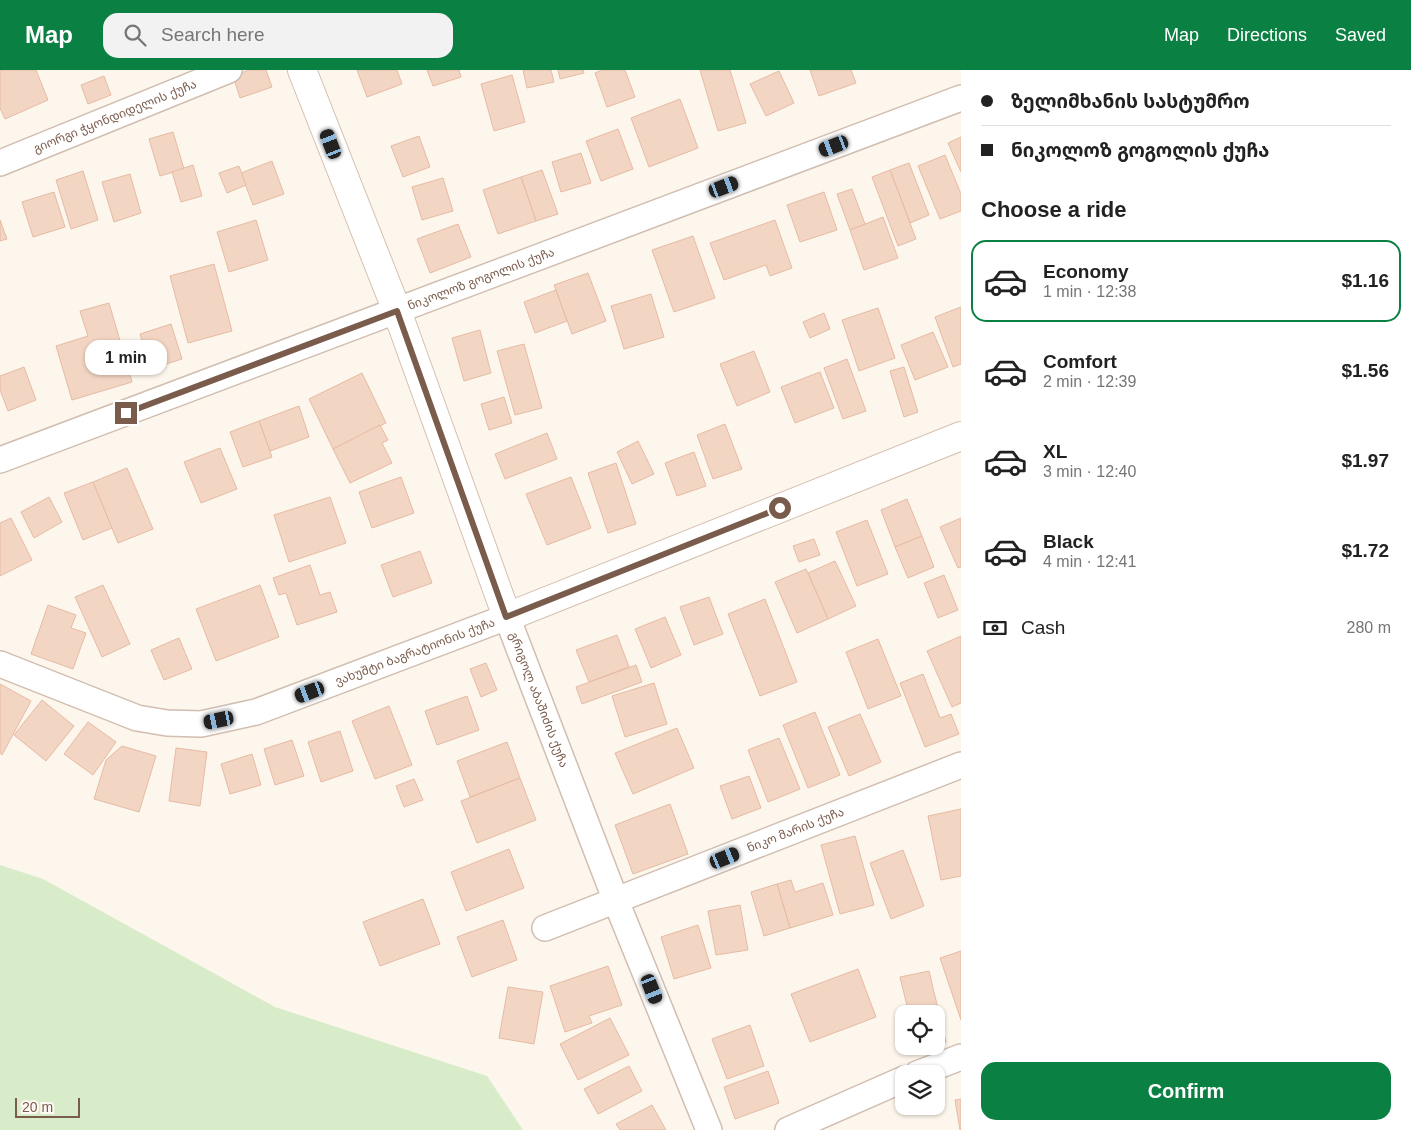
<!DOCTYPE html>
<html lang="en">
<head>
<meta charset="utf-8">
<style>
	:root { --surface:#fff; --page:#f2f2f2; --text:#222; --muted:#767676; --line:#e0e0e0; --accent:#0b8043 }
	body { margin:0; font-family:Arial,"Noto Sans Georgian",sans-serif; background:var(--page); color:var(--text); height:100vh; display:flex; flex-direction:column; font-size:19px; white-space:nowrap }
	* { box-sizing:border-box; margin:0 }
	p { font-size:16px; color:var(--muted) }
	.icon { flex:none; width:28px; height:28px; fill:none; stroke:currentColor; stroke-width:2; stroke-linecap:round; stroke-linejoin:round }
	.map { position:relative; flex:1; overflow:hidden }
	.details { display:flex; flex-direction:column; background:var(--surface); width:450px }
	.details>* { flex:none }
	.guide { display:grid; align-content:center; height:110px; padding:0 20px; background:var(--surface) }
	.fabs { position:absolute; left:895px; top:935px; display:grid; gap:10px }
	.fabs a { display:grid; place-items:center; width:50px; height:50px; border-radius:10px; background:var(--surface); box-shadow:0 1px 4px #0004; font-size:25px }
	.scale { position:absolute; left:15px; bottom:12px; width:65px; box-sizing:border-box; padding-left:5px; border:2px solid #7a5c4d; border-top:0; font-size:14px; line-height:18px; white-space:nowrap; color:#7a5c4d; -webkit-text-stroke:4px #fffaf3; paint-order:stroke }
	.end { position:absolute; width:22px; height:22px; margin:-11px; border:6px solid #7a5c4d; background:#fff; box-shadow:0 0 0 2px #fff }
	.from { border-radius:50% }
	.bubble { position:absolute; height:35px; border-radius:15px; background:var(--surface); box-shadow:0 1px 4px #0004; font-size:16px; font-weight:800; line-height:35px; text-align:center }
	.car { position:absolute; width:15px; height:30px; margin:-15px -8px; border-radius:6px; box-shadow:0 0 4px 1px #0007; background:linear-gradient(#222 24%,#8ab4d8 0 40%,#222 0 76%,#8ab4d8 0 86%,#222 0) }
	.guide b { display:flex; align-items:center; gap:18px; height:48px; font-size:19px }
	.guide b+b { border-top:1px solid var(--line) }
	.guide i { width:12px; height:12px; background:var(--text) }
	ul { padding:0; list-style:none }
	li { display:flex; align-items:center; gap:15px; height:82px; margin:0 10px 8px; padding:0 10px; border:2px solid transparent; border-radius:15px }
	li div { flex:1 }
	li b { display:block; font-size:19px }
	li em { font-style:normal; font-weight:800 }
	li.selected { border-color:var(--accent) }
	li>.icon { width:45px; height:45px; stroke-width:1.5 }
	h2 { padding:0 20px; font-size:22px; line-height:60px }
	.pay { display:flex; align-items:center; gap:12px; height:55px; padding:0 20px; font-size:19px }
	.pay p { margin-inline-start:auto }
	.cta { display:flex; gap:10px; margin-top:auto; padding:10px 20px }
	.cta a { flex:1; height:58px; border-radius:15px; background:var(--accent); color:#fff; font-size:20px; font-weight:800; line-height:58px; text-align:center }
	header { display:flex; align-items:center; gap:30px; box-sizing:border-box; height:70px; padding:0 25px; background:var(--accent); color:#fff }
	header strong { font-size:24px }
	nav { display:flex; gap:28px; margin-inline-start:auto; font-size:18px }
	.search { width:350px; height:45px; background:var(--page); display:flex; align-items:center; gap:12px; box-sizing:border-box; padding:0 18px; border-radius:15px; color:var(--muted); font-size:19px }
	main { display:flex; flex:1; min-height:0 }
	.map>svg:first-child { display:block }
	.green { fill:#d8ecc9 }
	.building { fill:#f3d5c3; stroke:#e6bba3 }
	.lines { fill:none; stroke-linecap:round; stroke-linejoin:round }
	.street-casing { stroke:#d1beb0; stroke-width:28 }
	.secondary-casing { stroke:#d6c0b0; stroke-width:30 }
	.street { stroke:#fff; stroke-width:25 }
	.secondary { stroke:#fff; stroke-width:28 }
	.route { stroke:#7a5c4d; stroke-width:6 }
	.labels { text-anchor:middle; stroke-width:4; stroke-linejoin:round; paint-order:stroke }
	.street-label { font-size:12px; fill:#7a5c4d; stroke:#fffaf3 }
</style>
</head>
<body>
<header>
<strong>Map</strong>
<div class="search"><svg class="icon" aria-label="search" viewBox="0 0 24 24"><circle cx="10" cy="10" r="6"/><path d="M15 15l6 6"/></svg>Search here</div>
<nav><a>Map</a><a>Directions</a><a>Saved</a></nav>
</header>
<main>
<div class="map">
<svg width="961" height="1060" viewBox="0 0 961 1060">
	<rect width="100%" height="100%" fill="#fdf6ec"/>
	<path class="green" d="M0,795L43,809L275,937L487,1006L523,1060H0Z"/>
	<g class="building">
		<path d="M0,0H36L48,30L5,49L0,38Z"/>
		<path d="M249,0H266L272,17L240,28L233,6Z"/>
		<path d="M357,0H397L402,14L367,27Z"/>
		<path d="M427,0H459L461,7L433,16Z"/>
		<path d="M523,0H551L554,12L527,18Z"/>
		<path d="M558,0H583L584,3L560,9Z"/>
		<path d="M602,0H625L635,27L607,37L595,3Z"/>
		<path d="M700,0H730L746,53L718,61Z"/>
		<path d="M810,0H851L856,13L819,26Z"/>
		<path d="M779,1L794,33L766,46L750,14Z"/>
		<path d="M512,5L525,52L494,61L481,14Z"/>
		<path d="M104,6L111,25L88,34L81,15Z"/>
		<path d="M680,29L698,78L649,97L631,48Z"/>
		<path d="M618,59L633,99L601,111L586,71Z"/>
		<path d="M173,62L184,99L160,106L149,69Z"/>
		<path d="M419,66L430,97L403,107L391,76Z"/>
		<path d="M961,67V102L948,73Z"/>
		<path d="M581,83L591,113L561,122L552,92Z"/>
		<path d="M945,85L961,124V141L940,149L918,96Z"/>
		<path d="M272,91L284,124L253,135L241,103Z"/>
		<path d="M909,93L929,145L910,153L890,100Z"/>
		<path d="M193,95L202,126L181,132L172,102Z"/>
		<path d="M239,96L246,115L227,123L219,103Z"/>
		<path d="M542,100L558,144L536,151L521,107Z"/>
		<path d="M890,100L916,169L898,176L872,107Z"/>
		<path d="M83,101L98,150L71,159L56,110Z"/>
		<path d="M130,104L141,143L114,152L102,112Z"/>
		<path d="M521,107L536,151L498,164L483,120Z"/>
		<path d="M443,108L453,141L422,150L412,117Z"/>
		<path d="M852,119L865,154L850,160L837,124Z"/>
		<path d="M54,122L65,157L33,167L22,132Z"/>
		<path d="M824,122L837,160L800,172L787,135Z"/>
		<path d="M883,147L898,188L864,200L850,160Z"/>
		<path d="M0,150L7,169L0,171Z"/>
		<path d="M256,150L268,190L229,202L217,162Z"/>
		<path d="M775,150L792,198L770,206L766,195L724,210L710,173Z"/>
		<path d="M458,154L471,187L430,203L417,169Z"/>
		<path d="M693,166L715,228L674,242L652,180Z"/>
		<path d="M214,194L232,261L188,273L170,206Z"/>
		<path d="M588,203L606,251L572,264L554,215Z"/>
		<path d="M556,220L567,251L535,263L524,232Z"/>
		<path d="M651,224L664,267L624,279L611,236Z"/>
		<path d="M109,233L132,312L72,330L56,276L88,266L80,241Z"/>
		<path d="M961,237V294L953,297L935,247Z"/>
		<path d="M878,238L895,288L859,301L842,250Z"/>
		<path d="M824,243L830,259L810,268L803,252Z"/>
		<path d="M171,254L182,289L150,299L140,264Z"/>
		<path d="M480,260L491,303L464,311L452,268Z"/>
		<path d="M933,262L948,297L915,310L901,275Z"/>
		<path d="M524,274L542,338L515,345L497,281Z"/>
		<path d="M754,281L770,322L737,336L720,294Z"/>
		<path d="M847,289L866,341L843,349L824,298Z"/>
		<path d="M24,297L36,330L8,341L0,320V306Z"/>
		<path d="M904,297L918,342L904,347L890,301Z"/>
		<path d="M820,302L834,338L795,353L781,317Z"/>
		<path d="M362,303L386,353L333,379L309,329Z"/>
		<path d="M504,327L512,353L489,360L481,334Z"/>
		<path d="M299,336L309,367L270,381L259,351Z"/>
		<path d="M259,351L272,387L243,397L230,362Z"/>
		<path d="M725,354L742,399L713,409L697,365Z"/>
		<path d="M380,355L388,370L382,373L392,393L350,413L333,379Z"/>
		<path d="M547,363L557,389L505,409L495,384Z"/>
		<path d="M638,371L654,404L632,414L617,382Z"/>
		<path d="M220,378L237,419L201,433L184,392Z"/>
		<path d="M694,382L706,416L677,426L665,393Z"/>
		<path d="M616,393L636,454L608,463L588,403Z"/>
		<path d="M127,398L153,459L118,473L93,412Z"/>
		<path d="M401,407L414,443L372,458L359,422Z"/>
		<path d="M571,407L591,458L547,475L526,424Z"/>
		<path d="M93,412L112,458L83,470L64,423Z"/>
		<path d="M49,427L62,452L34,468L21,442Z"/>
		<path d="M330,427L346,473L289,492L274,445Z"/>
		<path d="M907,429L922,466L895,477L881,440Z"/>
		<path d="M11,448L32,490L0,506V453Z"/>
		<path d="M961,448V497L958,498L940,457Z"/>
		<path d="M867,450L888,504L857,516L836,462Z"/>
		<path d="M922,466L934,497L908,508L895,477Z"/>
		<path d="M814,469L820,485L799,492L793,476Z"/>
		<path d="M420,481L432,513L393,527L381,495Z"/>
		<path d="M835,491L856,536L828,549L808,503Z"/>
		<path d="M310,495L320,525L330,522L337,542L297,555L286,523L279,525L273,508Z"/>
		<path d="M806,499L828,549L797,563L775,512Z"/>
		<path d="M944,505L958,540L938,548L924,513Z"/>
		<path d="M103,515L130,574L102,587L75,527Z"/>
		<path d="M260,515L279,567L216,591L196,539Z"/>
		<path d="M709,527L723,564L694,575L680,537Z"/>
		<path d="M765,529L797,612L760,626L728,544Z"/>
		<path d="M48,535L76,545L71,558L86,563L73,599L31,584Z"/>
		<path d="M665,547L681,585L651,598L635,559Z"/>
		<path d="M617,565L629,597L589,612L576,580Z"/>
		<path d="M961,566V633L952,637L927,581Z"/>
		<path d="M179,568L192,599L164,610L151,580Z"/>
		<path d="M878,569L901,626L868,639L846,582Z"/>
		<path d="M486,593L497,620L481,627L470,599Z"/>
		<path d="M636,595L642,612L582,634L576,617Z"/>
		<path d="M923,604L940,648L951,644L959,664L925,677L900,613Z"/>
		<path d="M654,613L667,654L625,667L612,626Z"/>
		<path d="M0,614L31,631L2,685L0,683Z"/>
		<path d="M467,626L479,660L437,675L425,641Z"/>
		<path d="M42,630L74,656L46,691L14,665Z"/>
		<path d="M389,636L412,695L375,709L352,651Z"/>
		<path d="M815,642L840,705L808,718L783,655Z"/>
		<path d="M860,644L881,692L849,706L828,657Z"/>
		<path d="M88,652L116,672L93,705L64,684Z"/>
		<path d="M677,658L694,698L633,724L615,683Z"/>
		<path d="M340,661L353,701L321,712L308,672Z"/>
		<path d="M779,668L800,719L768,732L748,680Z"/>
		<path d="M292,670L304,706L275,715L264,679Z"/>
		<path d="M507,672L520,708L470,727L457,691Z"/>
		<path d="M122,676L156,686L139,742L94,729L106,690Z"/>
		<path d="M176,678L207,682L200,736L169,731Z"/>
		<path d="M252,684L261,715L230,724L221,694Z"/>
		<path d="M749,706L761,738L732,749L720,716Z"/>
		<path d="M520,708L536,750L477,773L461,731Z"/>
		<path d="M414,709L423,730L404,737L396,716Z"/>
		<path d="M670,734L688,784L633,804L615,755Z"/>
		<path d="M961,739V806L941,810L928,746Z"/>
		<path d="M855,766L874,835L840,844L821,775Z"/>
		<path d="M509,779L524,818L466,841L451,802Z"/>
		<path d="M903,780L924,836L891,849L870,793Z"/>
		<path d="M791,810L795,822L823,813L833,845L790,858L777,814Z"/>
		<path d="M777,814L790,858L764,866L751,822Z"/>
		<path d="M423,829L440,874L380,896L363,852Z"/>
		<path d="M740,835L748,880L716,885L708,841Z"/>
		<path d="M503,850L517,890L472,907L457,867Z"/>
		<path d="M698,855L711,898L674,909L661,867Z"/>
		<path d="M961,881V950L940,888Z"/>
		<path d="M608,896L622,935L589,946L592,953L565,962L550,916Z"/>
		<path d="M858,899L876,947L810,972L791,924Z"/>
		<path d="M929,901L946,972L936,974V944H909L900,907Z"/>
		<path d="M508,917L543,922L534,974L499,968Z"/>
		<path d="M610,948L629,985L578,1010L560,974Z"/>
		<path d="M750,955L764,996L727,1009L712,969Z"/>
		<path d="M629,996L642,1021L598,1044L584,1019Z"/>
		<path d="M768,1001L779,1033L735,1049L724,1017Z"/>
		<path d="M961,1029V1060H960L955,1030Z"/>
		<path d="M652,1035L666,1060H620L616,1054Z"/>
	</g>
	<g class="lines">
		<g class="street-casing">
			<g id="street">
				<path id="s1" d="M0,93L229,0"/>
				<path id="s2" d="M0,390L961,28"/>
				<path id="s3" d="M0,594L137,648L167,653L201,654L256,642L507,547L616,831L709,1060"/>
				<path id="s4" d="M545,858L961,695"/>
				<path d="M917,1004L961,987"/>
				<path d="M788,1060L904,1009"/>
			</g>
		</g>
		<g class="secondary-casing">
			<path id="secondary" d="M302,0L397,241L507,547L961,366"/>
		</g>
		<use href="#street" class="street"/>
		<use href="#secondary" class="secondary"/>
	</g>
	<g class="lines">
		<path class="route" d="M126,343L397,241L506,547L780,438"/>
	</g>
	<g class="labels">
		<g class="street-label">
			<text dy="4" stroke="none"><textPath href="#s1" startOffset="124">გიორგი ჭყონდიდელის ქუჩა</textPath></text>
			<text dy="4" stroke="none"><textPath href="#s2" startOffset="514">ნიკოლოზ გოგოლის ქუჩა</textPath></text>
			<text dy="4" stroke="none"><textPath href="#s3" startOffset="438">ვახუშტი ბაგრატიონის ქუჩა</textPath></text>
			<text dy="4" stroke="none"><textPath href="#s3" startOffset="625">გრიგოლ აბაშიძის ქუჩა</textPath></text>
			<text dy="4" stroke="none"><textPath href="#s4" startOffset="269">ნიკო მარის ქუჩა</textPath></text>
		</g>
	</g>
</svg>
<div class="fabs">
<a><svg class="icon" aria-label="locate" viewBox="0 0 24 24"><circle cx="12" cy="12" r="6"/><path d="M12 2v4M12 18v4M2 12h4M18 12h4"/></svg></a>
<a><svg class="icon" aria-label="layers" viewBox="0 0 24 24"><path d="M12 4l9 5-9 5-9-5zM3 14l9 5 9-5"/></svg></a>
</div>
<div class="scale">20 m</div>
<i class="end from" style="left:780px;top:438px"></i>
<i class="end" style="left:126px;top:343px"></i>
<div class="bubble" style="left:85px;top:270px;width:82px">1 min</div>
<i class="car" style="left:331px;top:74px;rotate:339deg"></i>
<i class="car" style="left:834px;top:76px;rotate:249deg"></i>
<i class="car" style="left:724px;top:117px;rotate:69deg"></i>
<i class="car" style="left:310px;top:622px;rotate:249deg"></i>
<i class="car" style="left:219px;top:650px;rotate:258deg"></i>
<i class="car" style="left:725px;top:788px;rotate:68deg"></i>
<i class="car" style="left:652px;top:919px;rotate:158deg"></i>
</div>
<section class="details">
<div class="guide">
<b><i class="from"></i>ზელიმხანის სასტუმრო</b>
<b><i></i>ნიკოლოზ გოგოლის ქუჩა</b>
</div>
<h2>Choose a ride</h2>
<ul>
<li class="selected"><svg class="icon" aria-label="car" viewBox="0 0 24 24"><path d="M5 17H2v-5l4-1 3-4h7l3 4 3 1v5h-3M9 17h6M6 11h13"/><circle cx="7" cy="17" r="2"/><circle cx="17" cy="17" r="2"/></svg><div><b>Economy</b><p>1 min · 12:38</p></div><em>$1.16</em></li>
<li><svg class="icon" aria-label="car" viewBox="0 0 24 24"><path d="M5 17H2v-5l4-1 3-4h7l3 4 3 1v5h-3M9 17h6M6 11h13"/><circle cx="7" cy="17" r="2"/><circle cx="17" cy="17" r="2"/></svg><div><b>Comfort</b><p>2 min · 12:39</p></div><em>$1.56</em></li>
<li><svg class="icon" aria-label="car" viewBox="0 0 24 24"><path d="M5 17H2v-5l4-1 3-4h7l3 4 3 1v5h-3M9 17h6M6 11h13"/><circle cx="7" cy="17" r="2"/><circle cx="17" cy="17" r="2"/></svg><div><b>XL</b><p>3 min · 12:40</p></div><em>$1.97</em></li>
<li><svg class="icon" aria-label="car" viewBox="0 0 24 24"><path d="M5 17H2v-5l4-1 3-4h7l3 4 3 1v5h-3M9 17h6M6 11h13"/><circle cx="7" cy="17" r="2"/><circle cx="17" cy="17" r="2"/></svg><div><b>Black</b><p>4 min · 12:41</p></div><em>$1.72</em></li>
</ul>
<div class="pay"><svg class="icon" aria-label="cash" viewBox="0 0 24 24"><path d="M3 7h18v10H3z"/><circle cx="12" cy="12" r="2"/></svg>Cash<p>280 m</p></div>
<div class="cta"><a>Confirm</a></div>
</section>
</main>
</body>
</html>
